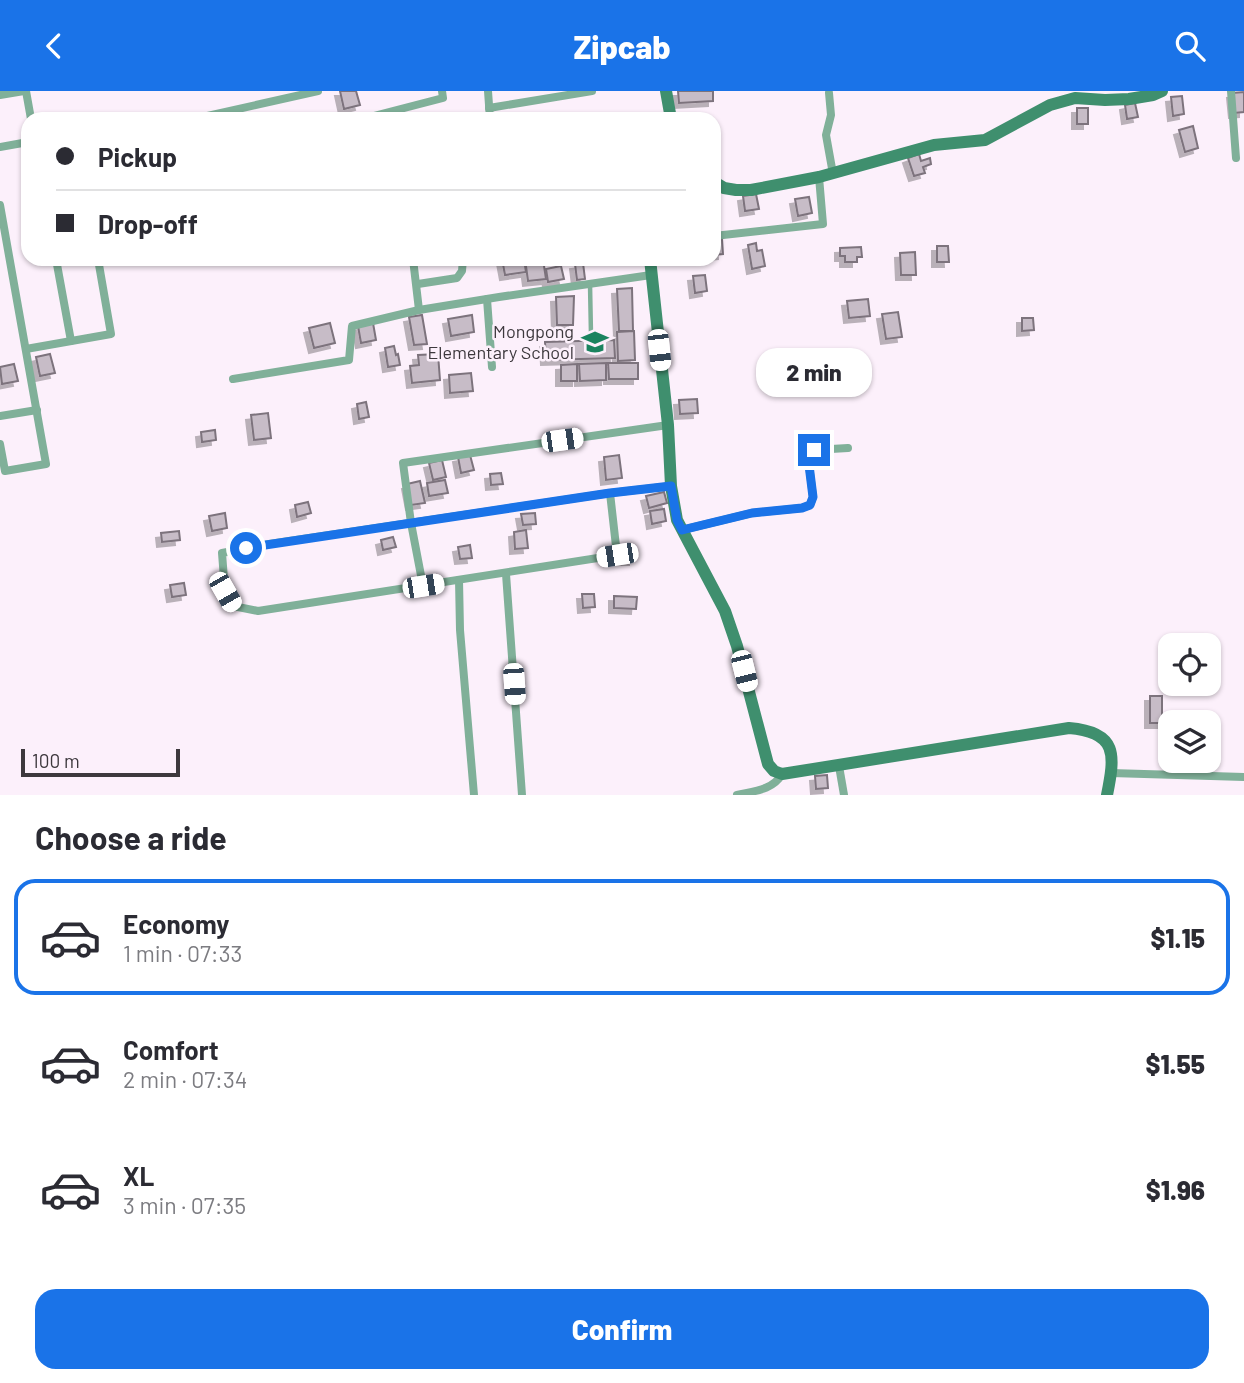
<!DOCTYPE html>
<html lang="en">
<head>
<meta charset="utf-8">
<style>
	:root { --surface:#fff; --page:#f7f7f7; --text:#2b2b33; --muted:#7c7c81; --line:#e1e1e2; --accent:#1a73e8 }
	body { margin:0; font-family:Barlow,sans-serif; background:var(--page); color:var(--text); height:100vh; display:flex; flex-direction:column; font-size:26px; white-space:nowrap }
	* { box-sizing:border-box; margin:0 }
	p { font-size:23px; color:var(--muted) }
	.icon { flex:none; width:38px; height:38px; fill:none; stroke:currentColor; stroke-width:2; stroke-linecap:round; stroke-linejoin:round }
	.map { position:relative; height:704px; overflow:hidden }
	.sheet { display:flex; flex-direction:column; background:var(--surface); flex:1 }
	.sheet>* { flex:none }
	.top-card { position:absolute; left:21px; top:21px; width:700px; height:154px; border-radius:21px; box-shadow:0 2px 5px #0004; display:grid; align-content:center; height:154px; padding:0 35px; background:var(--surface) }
	.tools { position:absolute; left:1158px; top:542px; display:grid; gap:14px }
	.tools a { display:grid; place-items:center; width:63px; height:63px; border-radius:14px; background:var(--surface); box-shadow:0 2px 5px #0004; font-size:35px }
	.scale { position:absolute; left:21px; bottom:18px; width:159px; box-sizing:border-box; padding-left:7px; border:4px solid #3d383d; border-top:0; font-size:19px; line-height:24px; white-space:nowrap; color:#3d383d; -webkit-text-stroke:5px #fcf0fb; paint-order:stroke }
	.end { position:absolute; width:32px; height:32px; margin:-16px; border:9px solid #1a73e8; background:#fff; box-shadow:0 0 0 4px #fff }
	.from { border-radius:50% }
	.bubble { position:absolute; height:49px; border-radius:21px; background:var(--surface); box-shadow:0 2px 5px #0004; font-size:23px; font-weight:800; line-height:49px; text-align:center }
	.car { position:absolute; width:21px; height:42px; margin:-21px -10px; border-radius:9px; box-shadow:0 0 5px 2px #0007; background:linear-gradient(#fff 24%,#345 0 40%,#fff 0 76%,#345 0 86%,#fff 0) }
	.top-card b { display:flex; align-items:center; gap:24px; height:66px; font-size:26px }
	.top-card b+b { border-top:2px solid var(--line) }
	.top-card i { width:18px; height:18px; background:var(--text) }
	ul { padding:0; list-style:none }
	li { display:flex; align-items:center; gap:21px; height:116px; margin:0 14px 10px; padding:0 21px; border:4px solid transparent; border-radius:21px }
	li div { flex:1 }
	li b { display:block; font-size:26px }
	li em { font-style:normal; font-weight:800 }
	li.on { border-color:var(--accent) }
	li>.icon { width:63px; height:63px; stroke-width:1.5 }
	h2 { padding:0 35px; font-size:32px; line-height:84px }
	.button { display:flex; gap:14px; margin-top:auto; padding:14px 35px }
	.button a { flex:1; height:80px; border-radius:21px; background:var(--accent); color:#fff; font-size:28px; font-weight:800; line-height:80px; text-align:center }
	header { display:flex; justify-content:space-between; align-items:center; height:91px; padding:0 35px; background:var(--accent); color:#fff; font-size:32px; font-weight:800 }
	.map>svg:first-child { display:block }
	.building { fill:#c7bcc7; stroke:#7d737d; stroke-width:2; filter:url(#shadow) }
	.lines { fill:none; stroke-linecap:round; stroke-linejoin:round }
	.lane { stroke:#80b099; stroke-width:4.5 }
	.street { stroke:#80b099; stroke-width:8 }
	.secondary { stroke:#3f8f6e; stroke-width:12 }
	.route { stroke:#1a73e8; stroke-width:9 }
	.labels { text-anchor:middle; stroke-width:5; stroke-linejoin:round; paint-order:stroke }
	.poi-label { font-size:18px; fill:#3d383d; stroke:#fcf0fb; text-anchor:end }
</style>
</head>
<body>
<header><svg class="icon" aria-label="back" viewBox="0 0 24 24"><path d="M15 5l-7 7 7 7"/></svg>Zipcab<svg class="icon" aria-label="search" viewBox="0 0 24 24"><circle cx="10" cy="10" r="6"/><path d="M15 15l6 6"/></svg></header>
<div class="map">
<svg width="1244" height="704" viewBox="0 0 1244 704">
	<defs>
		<filter id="shadow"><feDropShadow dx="-5" dy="5" stdDeviation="0" flood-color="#0004"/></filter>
	</defs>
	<rect width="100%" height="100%" fill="#fcf0fb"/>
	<g class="building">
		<path d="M340,0H356L360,14L344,18Z"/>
		<path d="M678,0H713V10L679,12Z"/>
		<path d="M1244,1V21L1234,22L1232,2Z"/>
		<path d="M1182,5L1184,23L1173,25L1171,6Z"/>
		<path d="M1135,12L1138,26L1127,28L1125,14Z"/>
		<rect x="1077" y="17" width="11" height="16"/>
		<path d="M1193,35L1198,57L1185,61L1179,39Z"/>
		<path d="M919,63L921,70L930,67L931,73L923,76L925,82L914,85L908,67Z"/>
		<path d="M756,103L759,118L745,120L743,105Z"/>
		<path d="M809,106L812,122L798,125L795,108Z"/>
		<path d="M722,148L723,163L714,164V149Z"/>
		<path d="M756,152L757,160L762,159L765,175L752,178L748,154Z"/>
		<path d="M937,155H948L949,171H937Z"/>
		<path d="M861,156L862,166H857V171H845V165H840V157Z"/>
		<path d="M915,161L916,184H901L900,162Z"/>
		<path d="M502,168H524L526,181L505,184Z"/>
		<path d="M525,168H543L546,188L528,190Z"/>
		<path d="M583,172L585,188L577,189L575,173Z"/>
		<path d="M561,175L564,188L548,191L546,178Z"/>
		<path d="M705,184L707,200L695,202L693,185Z"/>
		<path d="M632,197L633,240H619L617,198Z"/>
		<path d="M574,205L573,234H557L556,206Z"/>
		<path d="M868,208L870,225L849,227L847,210Z"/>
		<path d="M898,221L902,246L886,248L882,223Z"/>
		<path d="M422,224L427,253L414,254L409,226Z"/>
		<path d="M472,224L474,241L451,245L448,228Z"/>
		<path d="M1022,227H1033L1034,239L1022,240Z"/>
		<path d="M330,232L335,252L314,257L309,237Z"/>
		<path d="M373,232L376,249L361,252L358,235Z"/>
		<path d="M634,240L635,269L618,270L617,241Z"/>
		<path d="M614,249L615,267L546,269L545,251Z"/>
		<path d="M394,255L396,264L398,263L400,274L388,276L385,257Z"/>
		<path d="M50,263L55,282L40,285L36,266Z"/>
		<path d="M438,263L440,289L412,292L410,275L419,274L418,264Z"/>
		<path d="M606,272V289L580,290L579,273Z"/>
		<path d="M608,272H638V288H609Z"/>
		<path d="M14,273L18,290L2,293L0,276Z"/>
		<path d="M577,273V290H561V274Z"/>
		<path d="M471,282L473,300L450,302L449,284Z"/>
		<path d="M697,308L698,322L680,323L679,309Z"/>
		<path d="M366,311L369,326L359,328L357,313Z"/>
		<path d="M268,322L271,347L254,349L251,324Z"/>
		<path d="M215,339L216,349L202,351L201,341Z"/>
		<path d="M470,364L474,379L461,382L458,366Z"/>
		<path d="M619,364L622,387L606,389L604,366Z"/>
		<path d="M442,369L446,386L433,389L429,372Z"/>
		<path d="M501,382L503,393L491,394L490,383Z"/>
		<path d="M445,389L448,402L429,405L427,392Z"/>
		<path d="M420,390L425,412L411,414L407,393Z"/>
		<path d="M664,401L667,412L649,417L646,405Z"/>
		<path d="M308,411L311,422L297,426L295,414Z"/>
		<path d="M664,418L666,430L652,433L650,420Z"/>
		<path d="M225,422L227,437L212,440L209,425Z"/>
		<path d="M535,422L536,433L523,434L521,423Z"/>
		<path d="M526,439L528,457L515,458L514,441Z"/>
		<path d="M179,440L180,449L162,451L161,442Z"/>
		<path d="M393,446L396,456L383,459L381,449Z"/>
		<path d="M470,454L472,467L460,468L458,456Z"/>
		<path d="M633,455L634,469H622L621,456Z"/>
		<path d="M184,492L186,504L172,506L170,494Z"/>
		<path d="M582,503H594L595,516L583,517Z"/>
		<path d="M614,505L637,506L636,518L614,517Z"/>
		<rect x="1150" y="605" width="12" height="27"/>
		<path d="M827,684L828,697L816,698L815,685Z"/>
	</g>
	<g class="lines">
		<path class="lane" d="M590,193L591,244"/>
		<g class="street">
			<path d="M26,0L31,28"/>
			<path d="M488,0L490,28"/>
			<path d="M1231,0L1236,67"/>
			<path d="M829,2L831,24L826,44L833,83"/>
			<path d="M0,4L24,0"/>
			<path d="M489,17L592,0"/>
			<path d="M194,28L318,0"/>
			<path d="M362,28L443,7L442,0"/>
			<path d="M0,56L28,51"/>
			<path d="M0,114L46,373L5,380L0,353"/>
			<path d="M714,145L823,133L819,86"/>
			<path d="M56,168L71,250"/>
			<path d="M413,168L419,219"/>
			<path d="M418,193L457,187L462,180L463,168"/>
			<path d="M487,208L492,276"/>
			<path d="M26,258L111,243L98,168"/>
			<path d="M233,288L349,269L352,235L419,219L499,206L651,184"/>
			<path d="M0,325L37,319"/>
			<path d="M610,402L617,464L258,520L233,515L225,501L222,462L269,453L610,402L671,395"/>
			<path d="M682,439L752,422L802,417L810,414L813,406L808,366L814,359L848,357"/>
			<path d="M506,483L522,704"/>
			<path d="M459,489L460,539L474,704"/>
			<path d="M423,495L411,432L403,372L668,334"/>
			<path d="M839,675L844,704"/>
			<path d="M1111,682L1244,686"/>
			<path d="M737,704C754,700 773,699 782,683"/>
		</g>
		<g class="secondary">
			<path d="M666,0L671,28"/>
			<path d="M714,91L724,97L736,99H751L819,86L934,54L985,49L1050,14L1075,7L1105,9L1129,8L1153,4L1162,0"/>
			<path d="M650,168L668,334L671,395L677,429L725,520L737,555L768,673L774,680L782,683L1069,637C1118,641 1115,664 1107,704"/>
		</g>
	</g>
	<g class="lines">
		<path class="route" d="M246,457L610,402L671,395L677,429L682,439L752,422L802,417L810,414L813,406L808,366L814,359"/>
	</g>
	<defs>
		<g id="school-bare" transform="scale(2.1)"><path d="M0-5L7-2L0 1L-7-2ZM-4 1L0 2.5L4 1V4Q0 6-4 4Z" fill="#1a835f" stroke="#fcf0fb" stroke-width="2.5" paint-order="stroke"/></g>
	</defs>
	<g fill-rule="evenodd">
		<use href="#school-bare" x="595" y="251"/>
	</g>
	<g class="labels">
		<g class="poi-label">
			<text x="574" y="247">Mongpong<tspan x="574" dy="21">Elementary School</tspan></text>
		</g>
	</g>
</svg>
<div class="tools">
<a><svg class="icon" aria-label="locate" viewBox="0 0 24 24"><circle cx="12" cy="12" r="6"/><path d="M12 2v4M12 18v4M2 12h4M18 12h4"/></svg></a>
<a><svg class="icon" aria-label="layers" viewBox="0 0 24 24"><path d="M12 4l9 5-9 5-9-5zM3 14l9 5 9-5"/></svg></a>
</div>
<div class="scale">100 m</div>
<i class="end from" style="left:246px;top:457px"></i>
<i class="end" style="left:814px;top:359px"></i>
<div class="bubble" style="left:756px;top:257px;width:116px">2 min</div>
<i class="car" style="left:659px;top:259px;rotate:174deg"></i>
<i class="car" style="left:562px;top:349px;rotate:82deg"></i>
<i class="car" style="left:617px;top:464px;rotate:261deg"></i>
<i class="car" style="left:423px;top:495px;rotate:81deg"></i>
<i class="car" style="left:225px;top:501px;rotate:150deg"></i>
<i class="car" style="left:744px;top:580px;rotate:166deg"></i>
<i class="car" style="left:514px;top:593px;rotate:176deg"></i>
<div class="top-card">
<b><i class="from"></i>Pickup</b>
<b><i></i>Drop-off</b>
</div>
</div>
<section class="sheet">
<h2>Choose a ride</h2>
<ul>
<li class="on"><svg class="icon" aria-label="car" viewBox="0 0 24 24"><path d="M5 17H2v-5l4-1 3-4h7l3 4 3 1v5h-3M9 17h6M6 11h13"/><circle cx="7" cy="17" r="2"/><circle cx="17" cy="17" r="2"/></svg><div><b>Economy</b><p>1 min · 07:33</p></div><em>$1.15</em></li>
<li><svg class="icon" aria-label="car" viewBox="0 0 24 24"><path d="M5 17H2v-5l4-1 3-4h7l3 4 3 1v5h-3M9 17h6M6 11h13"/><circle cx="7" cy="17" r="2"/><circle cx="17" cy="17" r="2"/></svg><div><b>Comfort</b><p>2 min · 07:34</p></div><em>$1.55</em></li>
<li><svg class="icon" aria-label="car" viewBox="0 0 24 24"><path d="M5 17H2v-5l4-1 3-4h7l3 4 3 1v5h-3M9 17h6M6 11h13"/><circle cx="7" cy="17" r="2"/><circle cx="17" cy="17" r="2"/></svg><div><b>XL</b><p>3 min · 07:35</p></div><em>$1.96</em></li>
</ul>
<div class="button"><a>Confirm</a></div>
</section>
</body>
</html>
